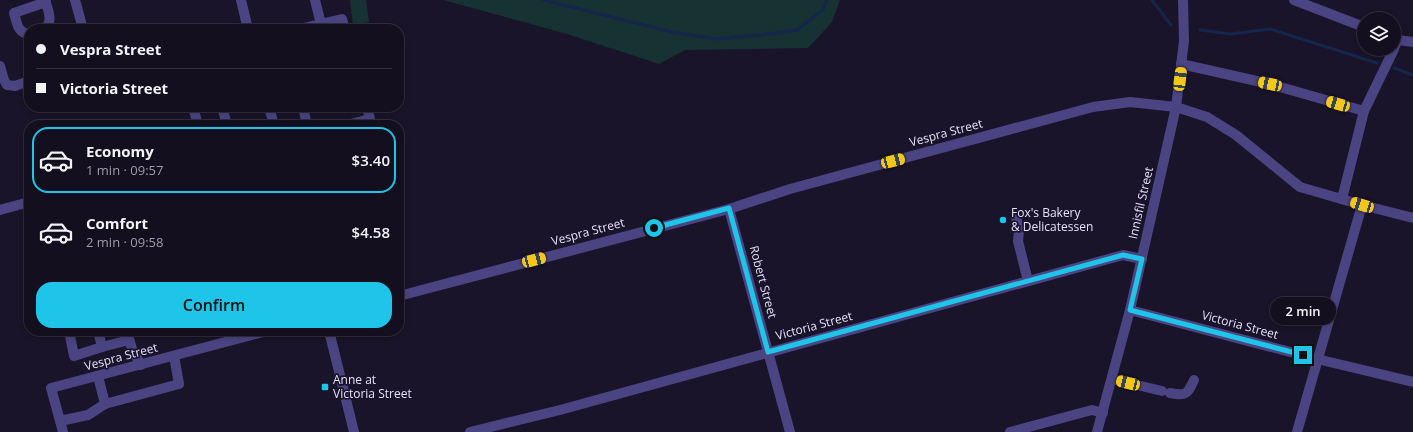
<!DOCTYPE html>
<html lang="en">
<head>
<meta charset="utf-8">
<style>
	:root { --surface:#130f1f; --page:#201d2c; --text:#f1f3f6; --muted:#9d9ca4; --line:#322f3d; --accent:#1fc5e8 }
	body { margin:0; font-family:"Open Sans",sans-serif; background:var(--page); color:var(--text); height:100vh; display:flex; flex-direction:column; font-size:15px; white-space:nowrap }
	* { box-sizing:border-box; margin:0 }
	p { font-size:13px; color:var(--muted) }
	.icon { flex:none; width:22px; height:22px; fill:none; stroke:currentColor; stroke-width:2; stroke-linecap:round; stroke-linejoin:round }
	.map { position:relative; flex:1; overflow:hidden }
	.drawer { position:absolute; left:24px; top:120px; width:380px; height:216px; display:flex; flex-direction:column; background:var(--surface); border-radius:16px; box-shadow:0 2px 6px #0003,0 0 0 1px var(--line) }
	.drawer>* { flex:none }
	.banner { position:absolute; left:24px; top:24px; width:380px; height:88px; border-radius:16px; box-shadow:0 2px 6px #0003,0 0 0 1px var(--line); display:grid; align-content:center; height:88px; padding:0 12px; background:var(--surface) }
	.fabs { position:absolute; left:1357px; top:12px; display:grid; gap:8px }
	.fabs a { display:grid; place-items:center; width:44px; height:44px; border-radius:50%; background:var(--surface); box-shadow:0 2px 6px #0003,0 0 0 1px var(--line); font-size:20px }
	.end { position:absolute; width:18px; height:18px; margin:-9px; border:5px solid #1fc5e8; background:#111; box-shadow:0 0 0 2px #111 }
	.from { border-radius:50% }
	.bubble { position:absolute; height:28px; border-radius:14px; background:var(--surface); box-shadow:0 2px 6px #0003,0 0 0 1px var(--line); font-size:13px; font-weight:600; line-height:28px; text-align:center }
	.car { position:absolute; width:12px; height:24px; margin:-12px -6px; border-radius:5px; box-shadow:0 0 3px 1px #0007; background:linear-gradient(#f5c518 24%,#345 0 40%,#f5c518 0 76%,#345 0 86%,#f5c518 0) }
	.banner b { display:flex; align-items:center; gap:14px; height:38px; font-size:15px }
	.banner b+b { border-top:1px solid var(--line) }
	.banner i { width:10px; height:10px; background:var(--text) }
	ul { padding:7px 0 0; list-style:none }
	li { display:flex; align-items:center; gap:12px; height:66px; margin:0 8px 6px; padding:0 4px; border:2px solid transparent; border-radius:16px }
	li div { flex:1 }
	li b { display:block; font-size:15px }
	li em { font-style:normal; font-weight:600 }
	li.on { border-color:var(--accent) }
	li>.icon { width:36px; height:36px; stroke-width:1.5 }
	.button { display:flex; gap:8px; margin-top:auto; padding:8px 12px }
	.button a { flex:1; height:46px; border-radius:16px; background:var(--accent); color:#111; font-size:16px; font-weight:600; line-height:46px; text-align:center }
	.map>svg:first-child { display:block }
	.green { fill:#173233 }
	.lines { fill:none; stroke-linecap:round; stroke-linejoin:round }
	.stream { stroke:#15264c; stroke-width:3 }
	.minor { stroke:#4b4483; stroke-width:10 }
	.route { stroke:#1fc5e8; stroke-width:5 }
	.poi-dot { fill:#1fc5e8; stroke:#191429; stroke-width:1.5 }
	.labels { text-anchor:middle; stroke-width:3.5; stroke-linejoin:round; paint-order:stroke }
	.street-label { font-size:12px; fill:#e5dffc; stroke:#191429 }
	.poi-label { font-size:12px; fill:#e5dffc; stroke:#191429; text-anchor:start }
</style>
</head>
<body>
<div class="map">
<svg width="1413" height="432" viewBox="0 0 1413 432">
	<rect width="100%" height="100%" fill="#191429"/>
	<g class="green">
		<path d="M350,0H366L369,22L353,25Z"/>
		<path d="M443,0H840L832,22L808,48L685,50L659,64L567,34Z"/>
	</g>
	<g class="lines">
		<g class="stream">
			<path d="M543,0L672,32L716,39L761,35L797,30L823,10L827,0"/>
			<path d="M1152,0L1171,25"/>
			<path d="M1200,30L1231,34L1270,29L1377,63"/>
			<path d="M1394,68L1413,75"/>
		</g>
		<g class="minor">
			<path d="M75,0L83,29"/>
			<path d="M241,0L248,29"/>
			<path d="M315,0L321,24"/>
			<path d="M1294,0L1364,27"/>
			<path d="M44,29C54,22 48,10 45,0"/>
			<path d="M299,29L342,19L345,29"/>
			<path d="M29,34C17,33 17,22 14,13L46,2"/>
			<path d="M1394,48L1398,40L1413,42"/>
			<path d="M1181,64L1270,84L1364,111"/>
			<path d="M0,66L4,80L7,85L15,86L29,81"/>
			<path d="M193,107L198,125"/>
			<path d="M222,107L227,125"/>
			<path d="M269,107L274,125"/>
			<path d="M303,107L307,125"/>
			<path d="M347,125L370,119L367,107"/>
			<path d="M1342,199L1364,111L1394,49"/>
			<path d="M729,209L790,432"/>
			<path d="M0,210L29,202"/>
			<path d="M1016,217L1019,231L1018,241L1028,281"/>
			<path d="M399,296L729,209L790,189L1093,107L1130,102L1176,107L1207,117L1236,135L1300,187L1362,205L1413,218"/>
			<path d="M1130,310L1317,359L1413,382"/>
			<path d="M69,331L74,356L102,347"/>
			<path d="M98,331L102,347L129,340"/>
			<path d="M127,331L132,349L141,365"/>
			<path d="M329,331L354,432"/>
			<path d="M98,376L105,404L179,384L174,356"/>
			<path d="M1112,379L1162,391"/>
			<path d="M1170,393C1186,396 1187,395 1194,380"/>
			<path d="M60,421L88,415L105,404"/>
			<path d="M63,432L51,388L267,331"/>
			<path d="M470,432L560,410L1123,255L1142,259"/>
			<path d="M1010,432L1092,410L1103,413"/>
			<path d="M1097,432L1130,310L1176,107L1184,41L1183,0"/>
			<path d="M1297,432L1362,205"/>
		</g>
	</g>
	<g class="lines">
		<path class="route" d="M654,228L729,208L768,352L1123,255L1142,259L1130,310L1303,355"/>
	</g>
	<g class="poi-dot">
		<circle cx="1003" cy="220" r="4"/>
		<rect x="321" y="383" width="8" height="8" rx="2"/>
	</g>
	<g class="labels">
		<g class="street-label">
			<text transform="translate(946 133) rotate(-15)" y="4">Vespra Street</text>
			<text transform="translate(1141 203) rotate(-77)" y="4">Innisfil Street</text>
			<text transform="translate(588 232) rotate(-15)" y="4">Vespra Street</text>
			<text transform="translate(763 282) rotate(75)" y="4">Robert Street</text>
			<text transform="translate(1240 325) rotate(15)" y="4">Victoria Street</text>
			<text transform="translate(814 326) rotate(-15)" y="4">Victoria Street</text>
			<text transform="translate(121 357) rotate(-15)" y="4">Vespra Street</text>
		</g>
		<g class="poi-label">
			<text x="1011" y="217">Fox's Bakery<tspan x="1011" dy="14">&amp; Delicatessen</tspan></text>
			<text x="333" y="384">Anne at<tspan x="333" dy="14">Victoria Street</tspan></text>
		</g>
	</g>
</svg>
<div class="fabs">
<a><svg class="icon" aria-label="layers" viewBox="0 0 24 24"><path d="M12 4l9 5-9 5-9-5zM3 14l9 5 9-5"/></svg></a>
</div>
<i class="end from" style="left:654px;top:228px"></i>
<i class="end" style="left:1303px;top:355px"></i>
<div class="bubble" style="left:1270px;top:297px;width:66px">2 min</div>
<i class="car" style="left:1180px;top:79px;rotate:7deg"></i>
<i class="car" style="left:1270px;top:84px;rotate:282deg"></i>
<i class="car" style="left:1338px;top:104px;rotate:286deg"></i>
<i class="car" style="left:893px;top:161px;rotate:75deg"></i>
<i class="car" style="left:1362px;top:205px;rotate:287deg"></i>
<i class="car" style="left:534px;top:260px;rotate:75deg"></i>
<i class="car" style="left:1128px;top:383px;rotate:284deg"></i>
<div class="banner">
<b><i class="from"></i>Vespra Street</b>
<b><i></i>Victoria Street</b>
</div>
<section class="drawer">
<ul>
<li class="on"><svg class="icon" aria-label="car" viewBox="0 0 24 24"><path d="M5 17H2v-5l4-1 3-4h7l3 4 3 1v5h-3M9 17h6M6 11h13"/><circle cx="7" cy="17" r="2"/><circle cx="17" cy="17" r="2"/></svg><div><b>Economy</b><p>1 min · 09:57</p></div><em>$3.40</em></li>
<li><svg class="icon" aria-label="car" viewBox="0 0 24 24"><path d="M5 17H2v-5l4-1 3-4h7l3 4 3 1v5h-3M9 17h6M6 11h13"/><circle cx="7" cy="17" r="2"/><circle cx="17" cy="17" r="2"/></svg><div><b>Comfort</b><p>2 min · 09:58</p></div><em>$4.58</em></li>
</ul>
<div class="button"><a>Confirm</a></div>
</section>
</div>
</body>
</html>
